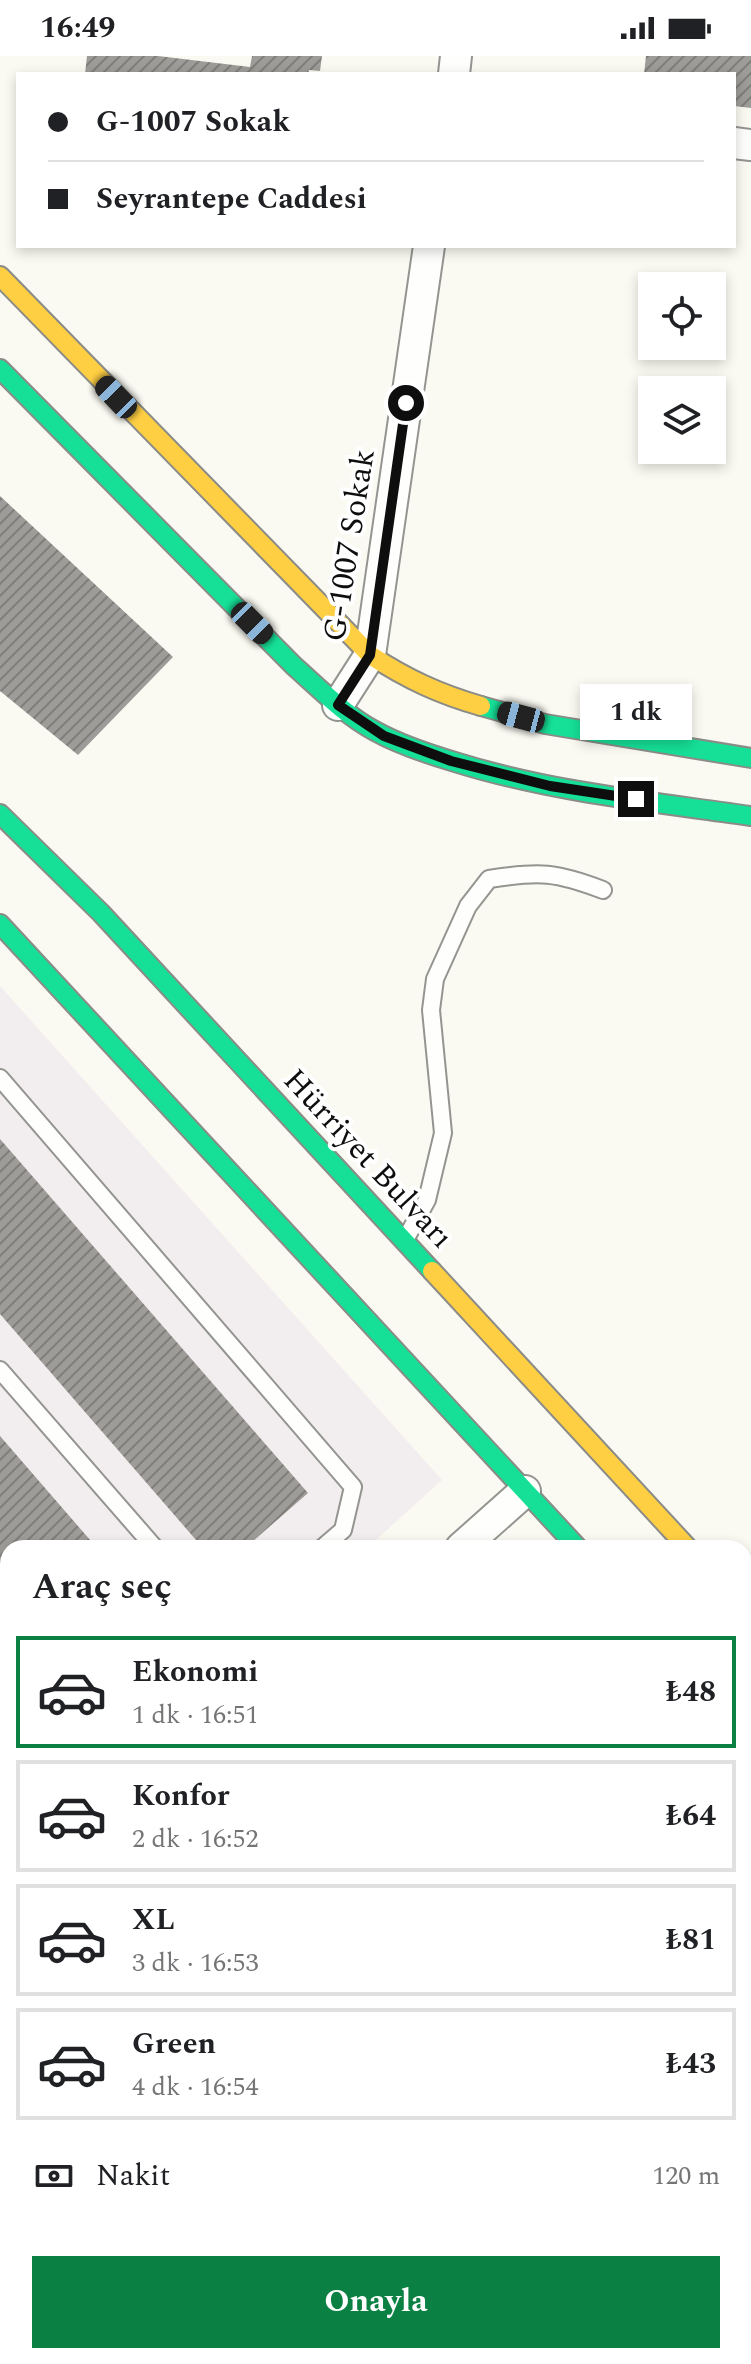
<!DOCTYPE html>
<html lang="tr">
<head>
<meta charset="utf-8">
<style>
	:root { --surface:#fff; --page:#f6f6f6; --text:#202124; --muted:#757577; --line:#e0e0e0; --accent:#0b8043 }
	body { margin:0; font-family:Spectral,serif; background:var(--page); color:var(--text); height:100vh; display:flex; flex-direction:column; font-size:30px; white-space:nowrap }
	* { box-sizing:border-box; margin:0 }
	p { font-size:26px; color:var(--muted) }
	.icon { flex:none; width:44px; height:44px; fill:none; stroke:currentColor; stroke-width:2; stroke-linecap:round; stroke-linejoin:round }
	.map { position:relative; flex:1; overflow:hidden }
	.panel { position:absolute; left:0px; top:1484px; width:752px; height:824px; display:flex; flex-direction:column; background:var(--surface); border-radius:24px 24px 0 0; box-shadow:0 4px 12px #0003 }
	.panel>* { flex:none }
	.guide { position:absolute; left:16px; top:16px; width:720px; height:176px; border-radius:0px; box-shadow:0 4px 12px #0003; display:grid; align-content:center; height:176px; padding:0 32px; background:var(--surface) }
	.fabs { position:absolute; left:638px; top:216px; display:grid; gap:16px }
	.fabs a { display:grid; place-items:center; width:88px; height:88px; border-radius:0px; background:var(--surface); box-shadow:0 4px 12px #0003; font-size:40px }
	.end { position:absolute; width:36px; height:36px; margin:-18px; border:10px solid #0e0e0e; background:#fff; box-shadow:0 0 0 4px #fff }
	.from { border-radius:50% }
	.bubble { position:absolute; height:56px; border-radius:0px; background:var(--surface); box-shadow:0 4px 12px #0003; font-size:26px; font-weight:700; line-height:56px; text-align:center }
	.car { position:absolute; width:24px; height:48px; margin:-24px -12px; border-radius:10px; box-shadow:0 0 6px 2px #0007; background:linear-gradient(#222 24%,#8ab4d8 0 40%,#222 0 76%,#8ab4d8 0 86%,#222 0) }
	.guide b { display:flex; align-items:center; gap:28px; height:76px; font-size:30px }
	.guide b+b { border-top:2px solid var(--line) }
	.guide i { width:20px; height:20px; background:var(--text) }
	ul { padding:0; list-style:none }
	li { display:flex; align-items:center; gap:24px; height:112px; margin:0 16px 12px; padding:0 16px; border:4px solid var(--line); border-radius:0px }
	li div { flex:1 }
	li b { display:block; font-size:30px }
	li em { font-style:normal; font-weight:700 }
	li.selected { border-color:var(--accent) }
	li>.icon { width:72px; height:72px; stroke-width:1.5 }
	h2 { padding:0 32px; font-size:36px; line-height:96px }
	.pay { display:flex; align-items:center; gap:20px; height:88px; padding:0 32px; font-size:30px }
	.pay p { margin-inline-start:auto }
	.action { display:flex; gap:16px; margin-top:auto; padding:16px 32px }
	.action a { flex:1; height:92px; border-radius:0px; background:var(--accent); color:#fff; font-size:32px; font-weight:700; line-height:92px; text-align:center }
	.status { display:flex; justify-content:space-between; align-items:center; height:56px; padding:0 40px; background:var(--surface); direction:ltr }
	.status svg { height:22px; fill:currentColor }
	.map>svg:first-child { display:block }
	.industrial { fill:#f2edee }
	.building { fill:url(#building-hatch) }
	.lines { fill:none; stroke-linecap:round; stroke-linejoin:round }
	.lane-casing { stroke:#949491; stroke-width:20 }
	.street-casing { stroke:#949491; stroke-width:34 }
	.fast-casing { stroke:#8b8b87; stroke-width:22 }
	.slow-casing { stroke:#8b8b87; stroke-width:22 }
	.lane { stroke:#fefefd; stroke-width:16 }
	.street { stroke:#fefefd; stroke-width:30 }
	.fast { stroke:#16e098; stroke-width:18 }
	.slow { stroke:#ffcf43; stroke-width:18 }
	.route { stroke:#0e0e0e; stroke-width:10 }
	.labels { text-anchor:middle; stroke-width:8; stroke-linejoin:round; paint-order:stroke }
	.street-label { font-size:32px; fill:#0e0e0e; stroke:#fff }
</style>
</head>
<body>
<div class="status"><b>16:49</b><svg viewBox="0 0 49 12"><path d="M0 12V9h3v3zM5 12V6h3v6zM10 12V3h3v9zM15 12V0h3v12zM26 1h20v11H26zM47 4h2v5h-2z"/></svg></div>
<div class="map">
<svg width="751" height="2308" viewBox="0 0 751 2308">
	<defs>
		<pattern id="building-hatch" width="6" height="6" patternUnits="userSpaceOnUse" patternTransform="scale(2)"><rect width="6" height="6" fill="#9e9c98"/><path d="M-1 1l2-2M0 6l6-6M5 7l2-2" fill="none" stroke="#7f7e7a"/></pattern>
	</defs>
	<rect width="100%" height="100%" fill="#fafaf2"/>
	<g class="industrial">
		<path d="M0,930L442,1424L367,1492H8V1817L0,1824Z"/>
		<path d="M744,1746L751,1753V2308H0V1981L8,1974V2300H744Z"/>
	</g>
	<g class="building">
		<path d="M87,0H158L250,11L252,0H322L320,15L309,14L308,18H85Z"/>
		<path d="M646,0H751V52L734,50V18H644Z"/>
		<path d="M0,440L173,601L78,699L0,635Z"/>
		<path d="M0,1083L308,1437L245,1492H203L0,1258Z"/>
		<path d="M0,1380L97,1492H8V1565L0,1556Z"/>
		<path d="M0,1666L8,1675V1725L0,1732Z"/>
		<path d="M746,1885L751,1891V1990L744,1996Z"/>
		<path d="M8,2064V2140L0,2131V2072Z"/>
		<path d="M751,2094V2204L744,2211V2101Z"/>
		<path d="M288,2300H409L400,2308H279Z"/>
		<path d="M524,2300H646L637,2308H515Z"/>
	</g>
	<g class="lines">
		<g class="lane-casing">
			<g id="lane">
				<path d="M0,1022L353,1431L343,1474L322,1492"/>
				<path d="M405,1184L427,1144L443,1077L431,954L435,923L468,850L489,823C540,815 556,816 603,834"/>
				<path d="M0,1314L155,1492"/>
				<path d="M0,1602L8,1612"/>
				<path d="M0,1771L8,1764"/>
				<path d="M744,1796L751,1802"/>
				<path d="M744,1837L751,1831"/>
				<path d="M0,2001L8,1993"/>
				<path d="M744,2033L751,2026"/>
				<path d="M0,2205L8,2214"/>
				<path d="M744,2267L751,2261"/>
				<path d="M89,2300L97,2308"/>
				<path d="M172,2300L180,2308"/>
				<path d="M130,2308L139,2300"/>
				<path d="M217,2308L226,2300"/>
				<path d="M444,2308L453,2300"/>
				<path d="M699,2308L708,2300"/>
			</g>
		</g>
		<g class="street-casing">
			<g id="street">
				<path d="M454,18L456,0"/>
				<path d="M734,87L751,89"/>
				<path d="M338,649L370,599L429,190"/>
				<path d="M461,1492L525,1435"/>
				<path d="M0,1907L8,1900"/>
			</g>
		</g>
		<g class="fast-casing">
			<g id="fast">
				<path d="M0,313L294,610C320,633 345,659 375,675C400,689 428,698 455,706C551,736 652,746 751,760"/>
				<path d="M481,650L545,668L751,702"/>
				<path d="M0,758L101,857L432,1215"/>
				<path d="M0,868L578,1492"/>
			</g>
		</g>
		<g class="slow-casing">
			<g id="slow">
				<path d="M0,220L370,599C407,623 439,638 481,650"/>
				<path d="M432,1215L688,1492"/>
				<path d="M744,1552L751,1560"/>
				<path d="M744,1670L751,1678"/>
			</g>
		</g>
		<use href="#lane" class="lane"/>
		<use href="#street" class="street"/>
		<use href="#fast" class="fast"/>
		<use href="#slow" class="slow"/>
	</g>
	<g class="lines">
		<path class="route" d="M406,347L370,599L338,649L384,680L451,705L550,730L636,743"/>
	</g>
	<g class="labels">
		<g class="street-label">
			<text transform="translate(348 489) rotate(-81)" y="11">G-1007 Sokak</text>
			<text transform="translate(369 1102) rotate(47)" y="11">Hürriyet Bulvarı</text>
		</g>
	</g>
</svg>
<div class="fabs">
<a><svg class="icon" aria-label="locate" viewBox="0 0 24 24"><circle cx="12" cy="12" r="6"/><path d="M12 2v4M12 18v4M2 12h4M18 12h4"/></svg></a>
<a><svg class="icon" aria-label="layers" viewBox="0 0 24 24"><path d="M12 4l9 5-9 5-9-5zM3 14l9 5 9-5"/></svg></a>
</div>
<i class="end from" style="left:406px;top:347px"></i>
<i class="end" style="left:636px;top:743px"></i>
<div class="bubble" style="left:580px;top:628px;width:112px">1 dk</div>
<i class="car" style="left:116px;top:341px;rotate:316deg"></i>
<i class="car" style="left:252px;top:567px;rotate:135deg"></i>
<i class="car" style="left:521px;top:661px;rotate:285deg"></i>
<div class="guide">
<b><i class="from"></i>G-1007 Sokak</b>
<b><i></i>Seyrantepe Caddesi</b>
</div>
<section class="panel">
<h2>Araç seç</h2>
<ul>
<li class="selected"><svg class="icon" aria-label="car" viewBox="0 0 24 24"><path d="M5 17H2v-5l4-1 3-4h7l3 4 3 1v5h-3M9 17h6M6 11h13"/><circle cx="7" cy="17" r="2"/><circle cx="17" cy="17" r="2"/></svg><div><b>Ekonomi</b><p>1 dk · 16:51</p></div><em>₺48</em></li>
<li><svg class="icon" aria-label="car" viewBox="0 0 24 24"><path d="M5 17H2v-5l4-1 3-4h7l3 4 3 1v5h-3M9 17h6M6 11h13"/><circle cx="7" cy="17" r="2"/><circle cx="17" cy="17" r="2"/></svg><div><b>Konfor</b><p>2 dk · 16:52</p></div><em>₺64</em></li>
<li><svg class="icon" aria-label="car" viewBox="0 0 24 24"><path d="M5 17H2v-5l4-1 3-4h7l3 4 3 1v5h-3M9 17h6M6 11h13"/><circle cx="7" cy="17" r="2"/><circle cx="17" cy="17" r="2"/></svg><div><b>XL</b><p>3 dk · 16:53</p></div><em>₺81</em></li>
<li><svg class="icon" aria-label="car" viewBox="0 0 24 24"><path d="M5 17H2v-5l4-1 3-4h7l3 4 3 1v5h-3M9 17h6M6 11h13"/><circle cx="7" cy="17" r="2"/><circle cx="17" cy="17" r="2"/></svg><div><b>Green</b><p>4 dk · 16:54</p></div><em>₺43</em></li>
</ul>
<div class="pay"><svg class="icon" aria-label="cash" viewBox="0 0 24 24"><path d="M3 7h18v10H3z"/><circle cx="12" cy="12" r="2"/></svg>Nakit<p>120 m</p></div>
<div class="action"><a>Onayla</a></div>
</section>
</div>
</body>
</html>
